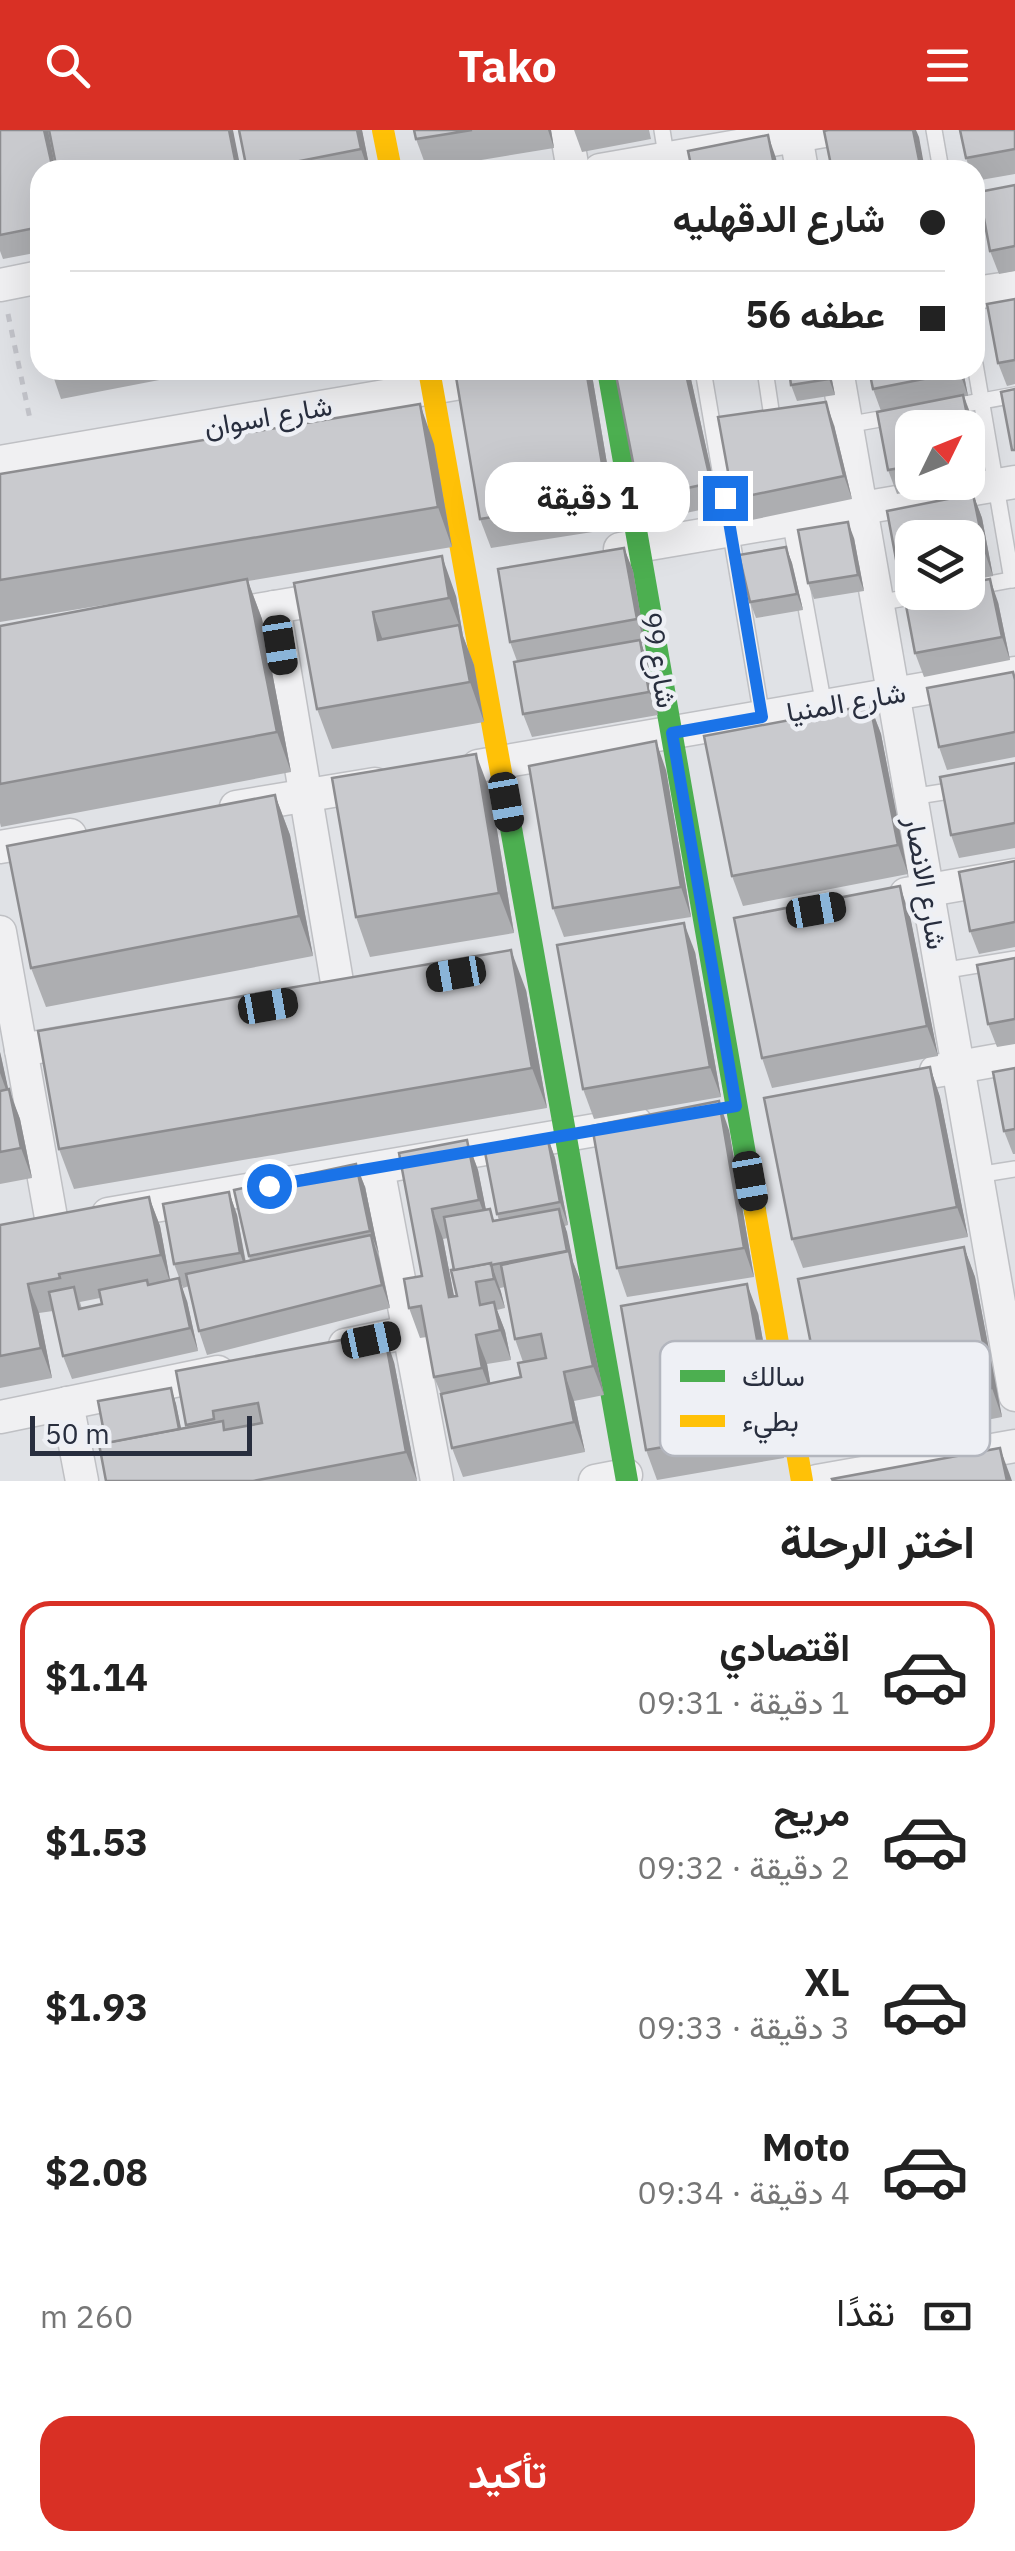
<!DOCTYPE html>
<html lang="ar">
<head>
<meta charset="utf-8">
<style>
	:root { --surface:#fff; --page:#f6f6f6; --text:#222; --muted:#767676; --line:#e0e0e0; --accent:#d93025 }
	body { margin:0; font-family:"IBM Plex Sans",Vazirmatn,sans-serif; background:var(--page); color:var(--text); direction:rtl; height:100vh; display:flex; flex-direction:column; font-size:38px; white-space:nowrap }
	* { box-sizing:border-box; margin:0 }
	p { font-size:32px; color:var(--muted) }
	.icon { flex:none; width:55px; height:55px; fill:none; stroke:currentColor; stroke-width:2; stroke-linecap:round; stroke-linejoin:round }
	.map { position:relative; height:1351px; overflow:hidden; direction:ltr }
	.side { display:flex; flex-direction:column; background:var(--surface); flex:1 }
	.side>* { flex:none }
	.hud { position:absolute; left:30px; top:30px; width:955px; height:220px; border-radius:30px; box-shadow:0 10px 40px #0002; direction:rtl; display:grid; align-content:center; height:220px; padding:0 40px; background:var(--surface) }
	.needle { width:65px; rotate:47deg }
	.tools { position:absolute; left:895px; top:280px; display:grid; gap:20px }
	.tools a { display:grid; place-items:center; width:90px; height:90px; border-radius:20px; background:var(--surface); box-shadow:0 10px 40px #0002; font-size:50px }
	.scale { position:absolute; left:30px; bottom:25px; width:222px; box-sizing:border-box; padding-left:10px; border:5px solid #282e3e; border-top:0; font-size:28px; line-height:35px; white-space:nowrap; color:#282e3e; -webkit-text-stroke:8px #eef0f5; paint-order:stroke }
	.end { position:absolute; width:45px; height:45px; margin:-22px; border:12px solid #1a73e8; background:#fff; box-shadow:0 0 0 5px #fff }
	.from { border-radius:50% }
	.bubble { position:absolute; height:70px; border-radius:30px; background:var(--surface); box-shadow:0 10px 40px #0002; font-size:32px; font-weight:700; line-height:70px; text-align:center; direction:rtl }
	.car { position:absolute; width:30px; height:60px; margin:-30px -15px; border-radius:12px; box-shadow:0 0 8px 2px #0007; background:linear-gradient(#222 24%,#8ab4d8 0 40%,#222 0 76%,#8ab4d8 0 86%,#222 0) }
	.hud b { display:flex; align-items:center; gap:35px; height:95px; font-size:38px }
	.hud b+b { border-top:2px solid var(--line) }
	.hud i { width:25px; height:25px; background:var(--text) }
	ul { padding:0; list-style:none }
	li { display:flex; align-items:center; gap:30px; height:150px; margin:0 20px 15px; padding:0 20px; border:5px solid transparent; border-radius:30px }
	li div { flex:1 }
	li b { display:block; font-size:38px }
	li em { font-style:normal; font-weight:700 }
	li.on { border-color:var(--accent) }
	li>.icon { width:90px; height:90px; stroke-width:1.5 }
	h2 { padding:0 40px; font-size:45px; line-height:120px }
	.pay { display:flex; align-items:center; gap:25px; height:110px; padding:0 40px; font-size:38px }
	.pay p { margin-inline-start:auto }
	.cta { display:flex; gap:20px; margin-top:auto; padding:20px 40px }
	.cta a { flex:1; height:115px; border-radius:30px; background:var(--accent); color:#fff; font-size:40px; font-weight:700; line-height:115px; text-align:center }
	header { display:flex; justify-content:space-between; align-items:center; height:130px; padding:0 40px; background:var(--accent); color:#fff; font-size:45px; font-weight:700 }
	.map>svg:first-child { display:block }
	.lines { fill:none; stroke-linecap:round; stroke-linejoin:round }
	.lane-casing { stroke:#bfc0c4; stroke-width:18 }
	.street-casing { stroke:#bfc0c4; stroke-width:35 }
	.path { stroke:#c2c3c9; stroke-width:5; stroke-dasharray:8 8; stroke-linecap:butt }
	.lane { stroke:#f0f0f2; stroke-width:15 }
	.street { stroke:#f0f0f2; stroke-width:32 }
	.fast { stroke:#4caf50; stroke-width:22 }
	.slow { stroke:#ffc107; stroke-width:22 }
	.wall { fill:#adaeb1; fill-rule:evenodd }
	.shaded-wall { fill:#8d8d90 }
	.building { fill:#c9cace; stroke:#8d8d90; stroke-width:2.5 }
	.route { stroke:#1a73e8; stroke-width:12 }
	.labels { text-anchor:middle; stroke-width:9; stroke-linejoin:round; paint-order:stroke }
	.street-label { font-size:28px; fill:#282e3e; stroke:#eef0f5 }
	.key { fill:#eef0f5; stroke:#b3b6be; stroke-width:2.5 }
	.key-label { font-size:28px; fill:#282e3e }
</style>
</head>
<body>
<header><svg class="icon" aria-label="menu" viewBox="0 0 24 24"><path d="M4 6h16M4 12h16M4 18h16"/></svg>Tako<svg class="icon" aria-label="search" viewBox="0 0 24 24"><circle cx="10" cy="10" r="6"/><path d="M15 15l6 6"/></svg></header>
<div class="map">
<svg width="1015" height="1351" viewBox="0 0 1015 1351">
	<rect width="100%" height="100%" fill="#e0e2e6"/>
	<g class="lines">
		<g class="lane-casing">
			<g id="lane">
				<path d="M662,0L667,31"/>
				<path d="M934,0L941,40"/>
				<path d="M975,73L1015,66"/>
				<path d="M975,234L1012,450"/>
				<path d="M703,240L762,587"/>
				<path d="M765,240L774,300"/>
				<path d="M949,277L1015,265"/>
				<path d="M846,295L897,286"/>
				<path d="M790,390L824,576"/>
				<path d="M968,458L1015,449"/>
				<path d="M877,473L939,462"/>
				<path d="M911,667L962,659"/>
				<path d="M941,841L1015,829"/>
				<path d="M977,1045L1015,1039"/>
			</g>
		</g>
		<g class="street-casing">
			<g id="street">
				<path d="M566,0L573,40"/>
				<path d="M795,0L802,40"/>
				<path d="M600,40L830,0"/>
				<path d="M0,155L40,147"/>
				<path d="M975,163L1015,157"/>
				<path d="M837,240L1015,1265"/>
				<path d="M0,332L536,240"/>
				<path d="M620,419L1015,352"/>
				<path d="M274,477L339,864"/>
				<path d="M216,487L340,466"/>
				<path d="M478,636L1015,543"/>
				<path d="M236,677L375,654"/>
				<path d="M0,717L70,705"/>
				<path d="M906,764L1015,745"/>
				<path d="M0,802L52,1093"/>
				<path d="M21,920L85,909"/>
				<path d="M936,941L1015,927"/>
				<path d="M378,1038L437,1351"/>
				<path d="M108,1084L636,993"/>
				<path d="M345,1215L409,1202"/>
				<path d="M67,1273L82,1351"/>
				<path d="M0,1287L218,1242"/>
				<path d="M595,1351L626,1345"/>
				<path d="M817,1351L1015,1316"/>
			</g>
		</g>
		<g class="path">
			<path d="M8,184L30,289"/>
			<path d="M247,240L249,247"/>
		</g>
		<use href="#lane" class="lane"/>
		<use href="#street" class="street"/>
		<g class="fast">
			<path d="M608,240L755,1081"/>
			<path d="M509,687L627,1351"/>
		</g>
		<g class="slow">
			<path d="M383,0L391,40"/>
			<path d="M429,240L509,687"/>
			<path d="M755,1081L802,1351"/>
		</g>
	</g>
	<g class="wall">
		<path d="M0,0L40,40V122L3,129L0,121Z"/>
		<path d="M239,0H362L370,40H247Z"/>
		<path d="M414,0H551L554,18L427,39L416,9Z"/>
		<path d="M574,0H649L651,9L582,22Z"/>
		<path d="M1015,0V44L975,51V40H970L966,28Z"/>
		<path d="M1015,55V141L999,144L990,121Z"/>
		<path d="M1015,169V254L1007,256L998,233Z"/>
		<path d="M51,240H211L61,269Z"/>
		<path d="M491,240H589L593,251L618,398L491,418L480,389Z"/>
		<path d="M689,240L719,376L648,391L640,368Z"/>
		<path d="M830,240L835,265L797,271L791,255Z"/>
		<path d="M963,240L968,266H964L972,288L983,347L968,350V298H912V352H955L897,364L888,340L881,281L873,259Z"/>
		<path d="M834,295L852,369L742,392L733,369Z"/>
		<path d="M434,314L452,417L248,451L262,489L291,642L1,697L0,693V496L146,468L0,492V344Z"/>
		<path d="M973,364L982,388L993,446L968,451V408H912V462L907,463L898,440L887,381Z"/>
		<path d="M854,408L864,461L814,469L808,453Z"/>
		<path d="M786,417L792,433L803,480L756,488L750,472Z"/>
		<path d="M624,418L633,441L645,512L641,513L648,533L658,585L532,607L523,584L517,531L510,512Z"/>
		<path d="M294,453L456,466L463,506L474,535L484,592L332,619L317,579Z"/>
		<path d="M998,472L1010,530L924,547L915,523Z"/>
		<path d="M1015,547V627L947,640L939,617Z"/>
		<path d="M870,575L881,604L908,744L743,776L732,746Z"/>
		<path d="M1015,633V718L959,728L951,705Z"/>
		<path d="M666,640L691,787L564,807L553,778Z"/>
		<path d="M491,664L514,803L370,827L356,787Z"/>
		<path d="M275,665L290,705L313,826L46,877L31,838Z"/>
		<path d="M1015,731V817L979,824L970,801Z"/>
		<path d="M910,786L938,926L772,958L762,928Z"/>
		<path d="M695,822L721,967L594,989L583,959Z"/>
		<path d="M1015,828V914L997,917L988,894Z"/>
		<path d="M526,860L547,978L74,1059L59,1019Z"/>
		<path d="M0,922L8,959L20,989L32,1048L0,1054Z"/>
		<path d="M930,937L940,967L968,1107L803,1138L792,1109Z"/>
		<path d="M1015,938V1024H1013L1004,1001Z"/>
		<path d="M729,1000L754,1147L627,1167L617,1138Z"/>
		<path d="M547,1005L555,1028L568,1095L565,1096L573,1132L580,1150L604,1265L574,1271L585,1322L463,1347L452,1318L441,1264L434,1247L427,1207L420,1208L409,1178L422,1146L399,1023L467,1010L478,1040L486,1080L495,1091L499,1090L497,1084ZM448,1108L457,1166L454,1167L443,1109ZM505,1157L515,1209L523,1232L521,1247L490,1253L487,1234L511,1230L505,1201L497,1180L505,1178L500,1158Z"/>
		<path d="M356,1034L365,1057L390,1178L207,1225L199,1201L189,1156L183,1158L174,1134L229,1062L237,1085L246,1132L250,1131L249,1126Z"/>
		<path d="M149,1067L160,1096L170,1150L187,1171L198,1221L72,1249L63,1226L53,1181L39,1183L52,1248L0,1258V1095ZM100,1168L102,1174L82,1179L80,1172Z"/>
		<path d="M964,1117L975,1147L1002,1287L837,1319L826,1289Z"/>
		<path d="M758,1183L784,1328L657,1350L646,1320Z"/>
		<path d="M394,1232L417,1351H106V1313L171,1258L176,1274L181,1299L187,1298L176,1241Z"/>
	</g>
	<g class="shaded-wall">
		<path d="M44,0H48L56,40H53Z"/>
		<path d="M229,0H233L241,40H237Z"/>
		<path d="M357,0H362L370,40H368L361,19Z"/>
		<path d="M548,0H551L554,18Z"/>
		<path d="M913,0H916L919,7L925,40H921Z"/>
		<path d="M768,5L776,28L778,40H775Z"/>
		<path d="M586,240H589L593,251L618,398L608,369Z"/>
		<path d="M685,240H689L719,376L711,353Z"/>
		<path d="M827,240H830L835,265L829,249Z"/>
		<path d="M959,240H963L968,266Z"/>
		<path d="M963,265L972,288L983,347L975,324Z"/>
		<path d="M826,272L834,295L852,369L844,346Z"/>
		<path d="M420,274L434,314L452,417L438,377Z"/>
		<path d="M973,364L982,388L993,446L985,423Z"/>
		<path d="M848,392L854,408L864,461L858,445Z"/>
		<path d="M786,417L792,433L803,480L797,464Z"/>
		<path d="M624,418L633,441L645,512L637,489Z"/>
		<path d="M442,426L456,466L463,506L474,535L484,592L470,552L460,497L449,468Z"/>
		<path d="M247,449L262,489L291,642L277,602Z"/>
		<path d="M990,449L998,472L1010,530L1002,507Z"/>
		<path d="M373,482L387,522L378,510Z"/>
		<path d="M640,510L648,533L658,585L649,562Z"/>
		<path d="M870,575L881,604L908,744L898,715Z"/>
		<path d="M656,611L666,640L691,787L681,757Z"/>
		<path d="M476,624L491,664L514,803L499,763Z"/>
		<path d="M275,665L290,705L313,826L299,786Z"/>
		<path d="M900,756L910,786L938,926L927,896Z"/>
		<path d="M684,793L695,822L721,967L710,937Z"/>
		<path d="M511,820L526,860L547,978L532,938Z"/>
		<path d="M0,922L1,926L12,976L0,943Z"/>
		<path d="M930,937L940,967L968,1107L957,1077Z"/>
		<path d="M9,959L20,989L32,1048L21,1018Z"/>
		<path d="M719,971L729,1000L754,1147L744,1118Z"/>
		<path d="M547,1005L555,1028L568,1095L560,1072Z"/>
		<path d="M467,1010L478,1040L490,1100L479,1070Z"/>
		<path d="M356,1034L365,1057L379,1124L370,1101Z"/>
		<path d="M229,1062L237,1085L248,1146L240,1123Z"/>
		<path d="M149,1067L160,1096L171,1155L161,1125Z"/>
		<path d="M432,1079L443,1109L460,1197L449,1167Z"/>
		<path d="M559,1079L567,1102L573,1132L580,1150L604,1265L593,1236Z"/>
		<path d="M371,1105L379,1128L390,1178L382,1155Z"/>
		<path d="M964,1117L975,1147L1002,1287L992,1258Z"/>
		<path d="M491,1133L501,1162L505,1178L494,1149Z"/>
		<path d="M179,1148L187,1171L198,1221L190,1198Z"/>
		<path d="M28,1154L39,1183L52,1248L41,1218Z"/>
		<path d="M747,1154L758,1183L784,1328L773,1298Z"/>
		<path d="M494,1172L505,1201L511,1230L500,1200Z"/>
		<path d="M384,1202L394,1232L417,1351L406,1322Z"/>
		<path d="M476,1205L487,1234L493,1268L482,1238Z"/>
		<path d="M564,1242L574,1271L585,1322L574,1292Z"/>
		<path d="M171,1258L176,1274L186,1322L180,1306Z"/>
		<path d="M1000,1318L1011,1348L1012,1351H1007Z"/>
	</g>
	<g class="building">
		<path d="M0,0H44L53,40H40V97L0,105Z"/>
		<path d="M49,0H229L237,40H57Z"/>
		<path d="M239,0H357L361,19L254,40H247Z"/>
		<path d="M414,0H472L416,9Z"/>
		<path d="M828,0H913L921,40H832L824,1Z"/>
		<path d="M960,0H1015V19L966,28Z"/>
		<path d="M768,5L775,40H692L688,21Z"/>
		<path d="M649,34L650,40H616Z"/>
		<path d="M1015,55V116L990,121L979,62Z"/>
		<path d="M40,138V170L34,140Z"/>
		<path d="M1015,169V230L998,233L987,174Z"/>
		<path d="M491,240H586L608,369L480,389L456,247Z"/>
		<path d="M615,240H685L711,353L640,368Z"/>
		<path d="M789,240H827L829,249L791,255Z"/>
		<path d="M869,240H959V242L873,259Z"/>
		<path d="M1015,259V320H1012L1001,262Z"/>
		<path d="M963,265L975,324L968,325V298H912V336L888,340L877,282Z"/>
		<path d="M826,272L844,346L733,369L718,287Z"/>
		<path d="M420,274L438,377L0,450V344Z"/>
		<path d="M973,364L985,423L968,426V408H912V437L898,440L887,381Z"/>
		<path d="M848,392L858,445L808,453L798,400Z"/>
		<path d="M786,417L797,464L750,472L739,425Z"/>
		<path d="M624,418L637,489L510,512L498,439Z"/>
		<path d="M442,426L449,468L373,482L378,510L459,495L470,552L317,579L294,453Z"/>
		<path d="M247,449L277,602L0,654V496Z"/>
		<path d="M990,449L1002,507L915,523L904,465L915,462H968V453Z"/>
		<path d="M640,510L649,562L523,584L514,532Z"/>
		<path d="M1013,542L1015,550V602L939,617L927,558Z"/>
		<path d="M870,575L898,715L732,746L704,606Z"/>
		<path d="M656,611L681,757L553,778L529,636Z"/>
		<path d="M476,624L499,763L356,787L332,648Z"/>
		<path d="M1015,633V693L951,705L940,647Z"/>
		<path d="M275,665L299,786L31,838L7,716Z"/>
		<path d="M1015,731V792L970,801L959,742Z"/>
		<path d="M900,756L927,896L762,928L734,788Z"/>
		<path d="M684,793L710,937L583,959L557,815Z"/>
		<path d="M511,820L532,938L59,1019L38,901Z"/>
		<path d="M1015,828V889L988,894L977,835Z"/>
		<path d="M930,937L957,1077L792,1109L764,968Z"/>
		<path d="M1015,938V999L1004,1001L993,942Z"/>
		<path d="M9,959L21,1018L0,1022V961Z"/>
		<path d="M719,971L744,1118L617,1138L592,996Z"/>
		<path d="M547,1005L560,1072L497,1084L484,1017Z"/>
		<path d="M467,1010L479,1070L432,1079L449,1167L457,1166L451,1140L491,1133L494,1149L476,1152L480,1175L494,1172L500,1200L476,1205L482,1238L434,1247L421,1176L409,1178L404,1149L422,1146L399,1023Z"/>
		<path d="M356,1034L370,1101L249,1126L234,1060Z"/>
		<path d="M229,1062L240,1123L174,1134L163,1074Z"/>
		<path d="M149,1067L161,1125L59,1144L60,1148L28,1154L41,1218L0,1226V1095Z"/>
		<path d="M490,1079L493,1091L559,1079L567,1121L491,1135V1133L454,1140L444,1087Z"/>
		<path d="M371,1105L382,1155L199,1201L186,1144Z"/>
		<path d="M964,1117L992,1258L826,1289L798,1149Z"/>
		<path d="M569,1121L593,1236L564,1242L574,1292L452,1318L441,1264L521,1247L518,1233L546,1228L541,1204L515,1209L501,1135Z"/>
		<path d="M179,1148L190,1198L63,1226L49,1162L74,1157L79,1179L102,1174L99,1160L147,1150L148,1155Z"/>
		<path d="M747,1154L773,1298L646,1320L621,1176Z"/>
		<path d="M384,1202L406,1322L253,1351H106L99,1314L223,1291L224,1300L262,1293L258,1273L213,1281L214,1289L186,1295L176,1241Z"/>
		<path d="M171,1258L179,1299L106,1313L98,1271Z"/>
		<path d="M1000,1318L1007,1351H833L832,1349Z"/>
	</g>
	<g class="lines">
		<path class="route" d="M269,1056L736,976L672,603L762,587L725,368"/>
	</g>
	<g class="labels">
		<g class="street-label">
			<text transform="translate(268 286) rotate(-10)" y="10">شارع اسوان</text>
			<text transform="translate(659 530) rotate(80)" y="10">شارع 99</text>
			<text transform="translate(846 572) rotate(-10)" y="10">شارع المنيا</text>
			<text transform="translate(926 753) rotate(80)" y="10">شارع الانصار</text>
		</g>
	</g>
	<rect x="660" y="1211" width="330" height="115" rx="15" class="key"/>
	<rect x="680" y="1240" width="45" height="12" fill="#4caf50"/>
	<rect x="680" y="1285" width="45" height="12" fill="#ffc107"/>
	<g class="key-label">
		<text x="742" y="1256">سالك</text>
		<text x="742" y="1301">بطيء</text>
	</g>
</svg>
<div class="tools">
<a><svg class="needle" viewBox="-14 -14 28 28"><path d="M0-13l5 13h-10z" fill="#e53935"/><path d="M0 13l5-13h-10z" fill="#767676"/></svg></a>
<a><svg class="icon" aria-label="layers" viewBox="0 0 24 24"><path d="M12 4l9 5-9 5-9-5zM3 14l9 5 9-5"/></svg></a>
</div>
<div class="scale">50 m</div>
<i class="end from" style="left:269px;top:1056px"></i>
<i class="end" style="left:725px;top:368px"></i>
<div class="bubble" style="left:485px;top:332px;width:205px">1 دقيقة</div>
<i class="car" style="left:280px;top:515px;rotate:171deg"></i>
<i class="car" style="left:506px;top:672px;rotate:170deg"></i>
<i class="car" style="left:816px;top:780px;rotate:80deg"></i>
<i class="car" style="left:456px;top:844px;rotate:260deg"></i>
<i class="car" style="left:268px;top:876px;rotate:80deg"></i>
<i class="car" style="left:750px;top:1051px;rotate:170deg"></i>
<i class="car" style="left:371px;top:1210px;rotate:78deg"></i>
<div class="hud">
<b><i class="from"></i>شارع الدقهليه</b>
<b><i></i>عطفه 56</b>
</div>
</div>
<section class="side">
<h2>اختر الرحلة</h2>
<ul>
<li class="on"><svg class="icon" aria-label="car" viewBox="0 0 24 24"><path d="M5 17H2v-5l4-1 3-4h7l3 4 3 1v5h-3M9 17h6M6 11h13"/><circle cx="7" cy="17" r="2"/><circle cx="17" cy="17" r="2"/></svg><div><b>اقتصادي</b><p>1 دقيقة · 09:31</p></div><em>$1.14</em></li>
<li><svg class="icon" aria-label="car" viewBox="0 0 24 24"><path d="M5 17H2v-5l4-1 3-4h7l3 4 3 1v5h-3M9 17h6M6 11h13"/><circle cx="7" cy="17" r="2"/><circle cx="17" cy="17" r="2"/></svg><div><b>مريح</b><p>2 دقيقة · 09:32</p></div><em>$1.53</em></li>
<li><svg class="icon" aria-label="car" viewBox="0 0 24 24"><path d="M5 17H2v-5l4-1 3-4h7l3 4 3 1v5h-3M9 17h6M6 11h13"/><circle cx="7" cy="17" r="2"/><circle cx="17" cy="17" r="2"/></svg><div><b>XL</b><p>3 دقيقة · 09:33</p></div><em>$1.93</em></li>
<li><svg class="icon" aria-label="car" viewBox="0 0 24 24"><path d="M5 17H2v-5l4-1 3-4h7l3 4 3 1v5h-3M9 17h6M6 11h13"/><circle cx="7" cy="17" r="2"/><circle cx="17" cy="17" r="2"/></svg><div><b>Moto</b><p>4 دقيقة · 09:34</p></div><em>$2.08</em></li>
</ul>
<div class="pay"><svg class="icon" aria-label="cash" viewBox="0 0 24 24"><path d="M3 7h18v10H3z"/><circle cx="12" cy="12" r="2"/></svg>نقدًا<p>260 m</p></div>
<div class="cta"><a>تأكيد</a></div>
</section>
</body>
</html>
